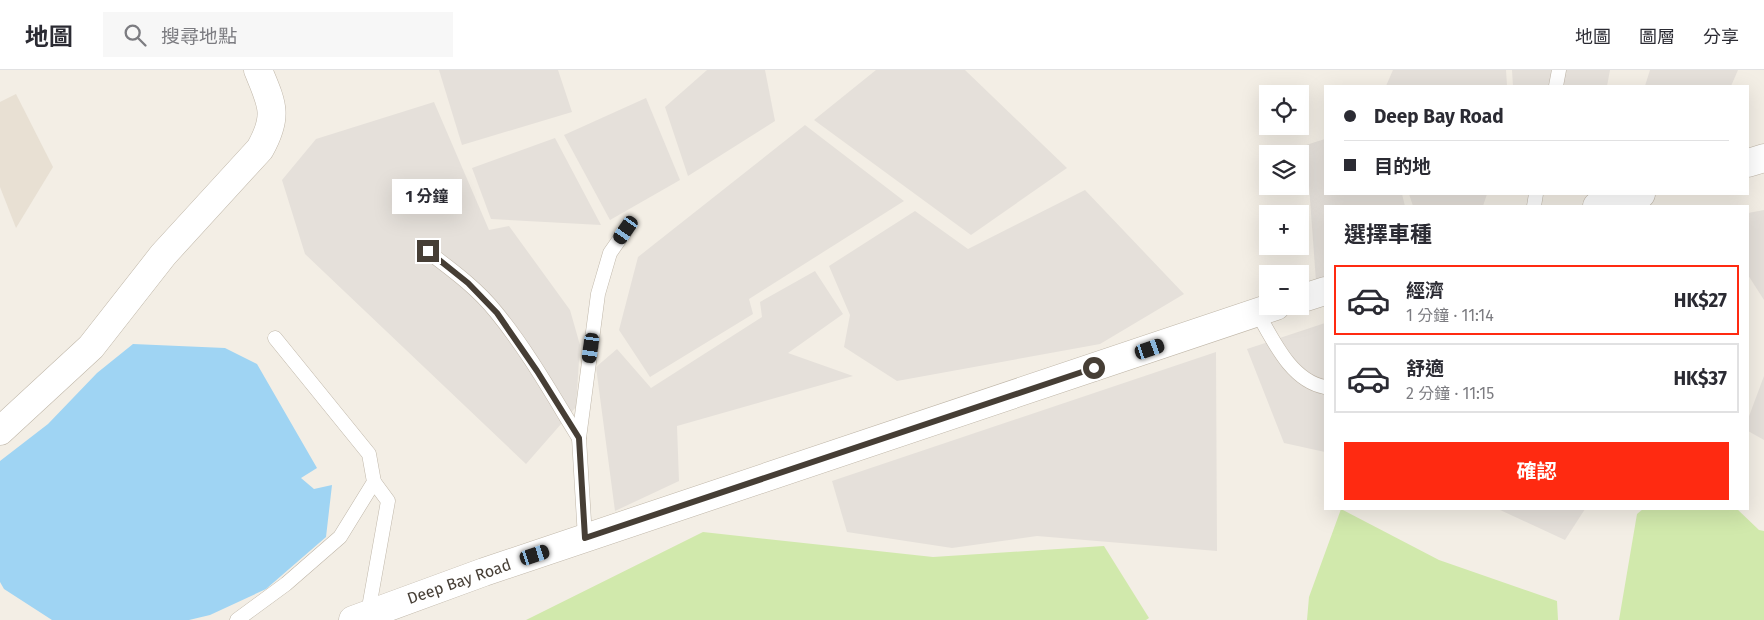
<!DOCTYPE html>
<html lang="zh-TW">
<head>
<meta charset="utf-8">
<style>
	:root { --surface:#fff; --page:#f7f7f7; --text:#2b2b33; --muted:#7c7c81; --line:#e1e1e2; --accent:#ff2a11 }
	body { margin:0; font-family:"Fira Sans","Noto Sans TC",sans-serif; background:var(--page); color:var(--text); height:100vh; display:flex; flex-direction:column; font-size:19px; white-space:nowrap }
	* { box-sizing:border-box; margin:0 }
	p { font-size:16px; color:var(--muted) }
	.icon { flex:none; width:28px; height:28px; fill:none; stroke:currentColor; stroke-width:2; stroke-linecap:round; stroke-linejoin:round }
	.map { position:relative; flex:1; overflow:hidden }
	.sheet { position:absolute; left:1324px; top:135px; width:425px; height:305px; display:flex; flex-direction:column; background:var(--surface); border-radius:0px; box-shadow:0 5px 20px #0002 }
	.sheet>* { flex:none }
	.guide { position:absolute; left:1324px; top:15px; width:425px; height:110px; border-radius:0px; box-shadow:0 5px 20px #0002; display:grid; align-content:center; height:110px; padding:0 20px; background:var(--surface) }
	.buttons { position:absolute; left:1259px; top:15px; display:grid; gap:10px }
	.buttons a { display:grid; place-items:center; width:50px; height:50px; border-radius:0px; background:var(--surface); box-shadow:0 5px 20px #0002; font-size:25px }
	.end { position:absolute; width:22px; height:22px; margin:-11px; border:6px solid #463e35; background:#fff; box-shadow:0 0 0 2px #fff }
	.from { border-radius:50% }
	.bubble { position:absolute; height:35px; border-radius:0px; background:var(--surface); box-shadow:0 5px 20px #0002; font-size:16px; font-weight:700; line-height:35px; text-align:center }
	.car { position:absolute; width:15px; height:30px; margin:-15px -8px; border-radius:6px; box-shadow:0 0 4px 1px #0007; background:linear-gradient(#222 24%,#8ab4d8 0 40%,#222 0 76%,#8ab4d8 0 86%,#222 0) }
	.guide b { display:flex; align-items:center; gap:18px; height:48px; font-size:19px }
	.guide b+b { border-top:1px solid var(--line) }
	.guide i { width:12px; height:12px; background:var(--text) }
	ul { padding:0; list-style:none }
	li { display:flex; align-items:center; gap:15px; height:70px; margin:0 10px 8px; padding:0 10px; border:2px solid var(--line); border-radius:0px }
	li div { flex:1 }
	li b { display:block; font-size:19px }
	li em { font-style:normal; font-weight:700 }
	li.selected { border-color:var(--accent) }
	li>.icon { width:45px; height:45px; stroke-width:1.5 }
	h2 { padding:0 20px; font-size:22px; line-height:60px }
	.primary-button { display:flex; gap:10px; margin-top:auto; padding:10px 20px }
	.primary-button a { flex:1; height:58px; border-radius:0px; background:var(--accent); color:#fff; font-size:20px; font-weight:700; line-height:58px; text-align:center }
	header { display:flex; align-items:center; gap:30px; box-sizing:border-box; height:70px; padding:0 25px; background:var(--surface); border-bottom:1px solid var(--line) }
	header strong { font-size:24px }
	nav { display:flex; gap:28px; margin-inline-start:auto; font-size:18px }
	.search { width:350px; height:45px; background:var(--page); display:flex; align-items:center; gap:12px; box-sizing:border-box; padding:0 18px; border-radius:0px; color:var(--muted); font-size:19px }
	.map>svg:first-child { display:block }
	.residential { fill:#e8e0d3 }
	.industrial { fill:#e5e0da }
	.green { fill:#d1e9ac }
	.water { fill:#9fd4f3 }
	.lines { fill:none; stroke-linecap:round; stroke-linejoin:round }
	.service-casing { stroke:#bfb6a8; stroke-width:15 }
	.minor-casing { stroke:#bfb6a8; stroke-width:29 }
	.tertiary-casing { stroke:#bfb6a8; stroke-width:29 }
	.service { stroke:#fff; stroke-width:14 }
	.minor { stroke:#fff; stroke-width:28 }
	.tertiary { stroke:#fff; stroke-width:28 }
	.route { stroke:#463e35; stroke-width:6 }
	.labels { text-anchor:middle; stroke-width:5; stroke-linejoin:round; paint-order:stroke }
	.street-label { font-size:16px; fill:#463e35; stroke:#fff }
</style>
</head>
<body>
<header>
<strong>地圖</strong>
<div class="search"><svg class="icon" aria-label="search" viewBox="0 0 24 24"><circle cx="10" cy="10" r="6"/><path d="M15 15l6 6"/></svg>搜尋地點</div>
<nav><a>地圖</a><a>圖層</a><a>分享</a></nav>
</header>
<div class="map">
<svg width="1764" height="550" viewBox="0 0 1764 550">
	<rect width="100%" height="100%" fill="#f3eee5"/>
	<path class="residential" d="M16,24L53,97L16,158L0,117V32Z"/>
	<g class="industrial">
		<path d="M439,0H558L572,42L462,75Z"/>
		<path d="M707,0H765L775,51L688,106L665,37Z"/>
		<path d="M876,0H965L1067,98L971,165L814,50Z"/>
		<path d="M1393,0H1506L1507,16H1386Z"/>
		<path d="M1512,0H1610L1607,16H1513Z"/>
		<path d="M1650,0H1738L1731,16H1645Z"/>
		<path d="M646,28L680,110L610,150L564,65Z"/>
		<path d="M434,32L489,160L509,156L570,240L580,275L576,337L526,394L305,184L282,110L316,69Z"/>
		<path d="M805,55L904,131L749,229L753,244L650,307L619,260L638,187Z"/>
		<path d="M555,68L601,155L491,149L472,98Z"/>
		<path d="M1325,69V124H1402L1405,136H1325V207L1316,211L1306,75Z"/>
		<path d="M1085,120L1184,224L1100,274L897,311L844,277L850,245L829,196L915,141L968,179Z"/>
		<path d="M1409,124H1487L1483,136H1413Z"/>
		<path d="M1764,140V230L1748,205V143Z"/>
		<path d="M815,201L843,244L788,283L853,306L677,356L679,411L615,441L596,297L617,279L651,318L762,247L760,232Z"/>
		<path d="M1325,253V382L1284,373L1247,279Z"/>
		<path d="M1216,282L1217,481L1037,466L952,478L847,462L832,411Z"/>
		<path d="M1764,306V370L1748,361V349Z"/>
		<path d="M1498,439H1585L1565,470Z"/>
	</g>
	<g class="green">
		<path d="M1341,439L1439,490L1557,531L1558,550H1307L1309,527Z"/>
		<path d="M1643,439H1737L1759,460L1764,461V550H1619L1637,444Z"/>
		<path d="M703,462L933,487L1104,476L1149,548L1146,550H526Z"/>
	</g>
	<path class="water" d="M133,274L225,278L257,294L317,398L301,408L314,419L332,415L326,467L266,519L210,545L189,550H52L4,519L0,512V391L48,354L97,303Z"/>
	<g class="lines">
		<g class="service-casing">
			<g id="service">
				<path d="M1556,16L1559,0"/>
				<path d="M1534,136L1536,124"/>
				<path d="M427,181C452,200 477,218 496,242C528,281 553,326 579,368"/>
				<path d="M1257,242C1273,270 1291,311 1325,317"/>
				<path d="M585,468L579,368L598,224L610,183L626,160"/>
				<path d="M368,543L388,431L374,412"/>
				<path d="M237,550L286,514L340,467L374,412L369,384L275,268"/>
			</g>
		</g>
		<g class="minor-casing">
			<path id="minor" d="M0,361L91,277L163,185L260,79C279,45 272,34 258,0"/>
		</g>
		<g class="tertiary-casing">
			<g id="tertiary">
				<path d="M1748,93L1764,88"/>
				<path d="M1597,136L1641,124"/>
				<path d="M1300,229L1325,221"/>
				<path d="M353,550L484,502L1276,236"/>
			</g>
		</g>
		<use href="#service" class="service"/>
		<use href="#minor" class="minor"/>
		<use href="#tertiary" class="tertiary"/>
	</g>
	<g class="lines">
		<path class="route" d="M428,181L468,213L497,243L537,301L579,368L585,468L1094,298"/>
	</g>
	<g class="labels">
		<g class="street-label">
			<text transform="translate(459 511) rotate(-19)" y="6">Deep Bay Road</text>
		</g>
	</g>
</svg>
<div class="buttons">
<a><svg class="icon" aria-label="locate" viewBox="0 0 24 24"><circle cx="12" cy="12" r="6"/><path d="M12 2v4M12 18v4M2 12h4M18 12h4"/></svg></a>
<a><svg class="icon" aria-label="layers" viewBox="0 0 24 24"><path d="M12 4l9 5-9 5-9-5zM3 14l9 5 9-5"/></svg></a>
<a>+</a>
<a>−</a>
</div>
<i class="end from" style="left:1094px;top:298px"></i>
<i class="end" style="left:428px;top:181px"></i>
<div class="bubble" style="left:392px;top:109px;width:70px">1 分鐘</div>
<i class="car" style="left:626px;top:160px;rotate:215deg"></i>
<i class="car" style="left:591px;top:278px;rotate:188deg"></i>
<i class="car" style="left:1150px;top:279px;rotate:71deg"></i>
<i class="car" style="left:535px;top:485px;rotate:72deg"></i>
<div class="guide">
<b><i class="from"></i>Deep Bay Road</b>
<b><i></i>目的地</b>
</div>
<section class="sheet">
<h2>選擇車種</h2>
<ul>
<li class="selected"><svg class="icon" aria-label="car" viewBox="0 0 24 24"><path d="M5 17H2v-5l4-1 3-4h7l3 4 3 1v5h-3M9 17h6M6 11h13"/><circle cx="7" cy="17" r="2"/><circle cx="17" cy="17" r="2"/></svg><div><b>經濟</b><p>1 分鐘 · 11:14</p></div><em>HK$27</em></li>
<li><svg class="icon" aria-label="car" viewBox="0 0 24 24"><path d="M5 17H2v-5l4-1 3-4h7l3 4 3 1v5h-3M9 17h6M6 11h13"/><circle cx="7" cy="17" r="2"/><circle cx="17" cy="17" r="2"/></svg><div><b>舒適</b><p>2 分鐘 · 11:15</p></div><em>HK$37</em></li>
</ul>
<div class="primary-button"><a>確認</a></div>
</section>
</div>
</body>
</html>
